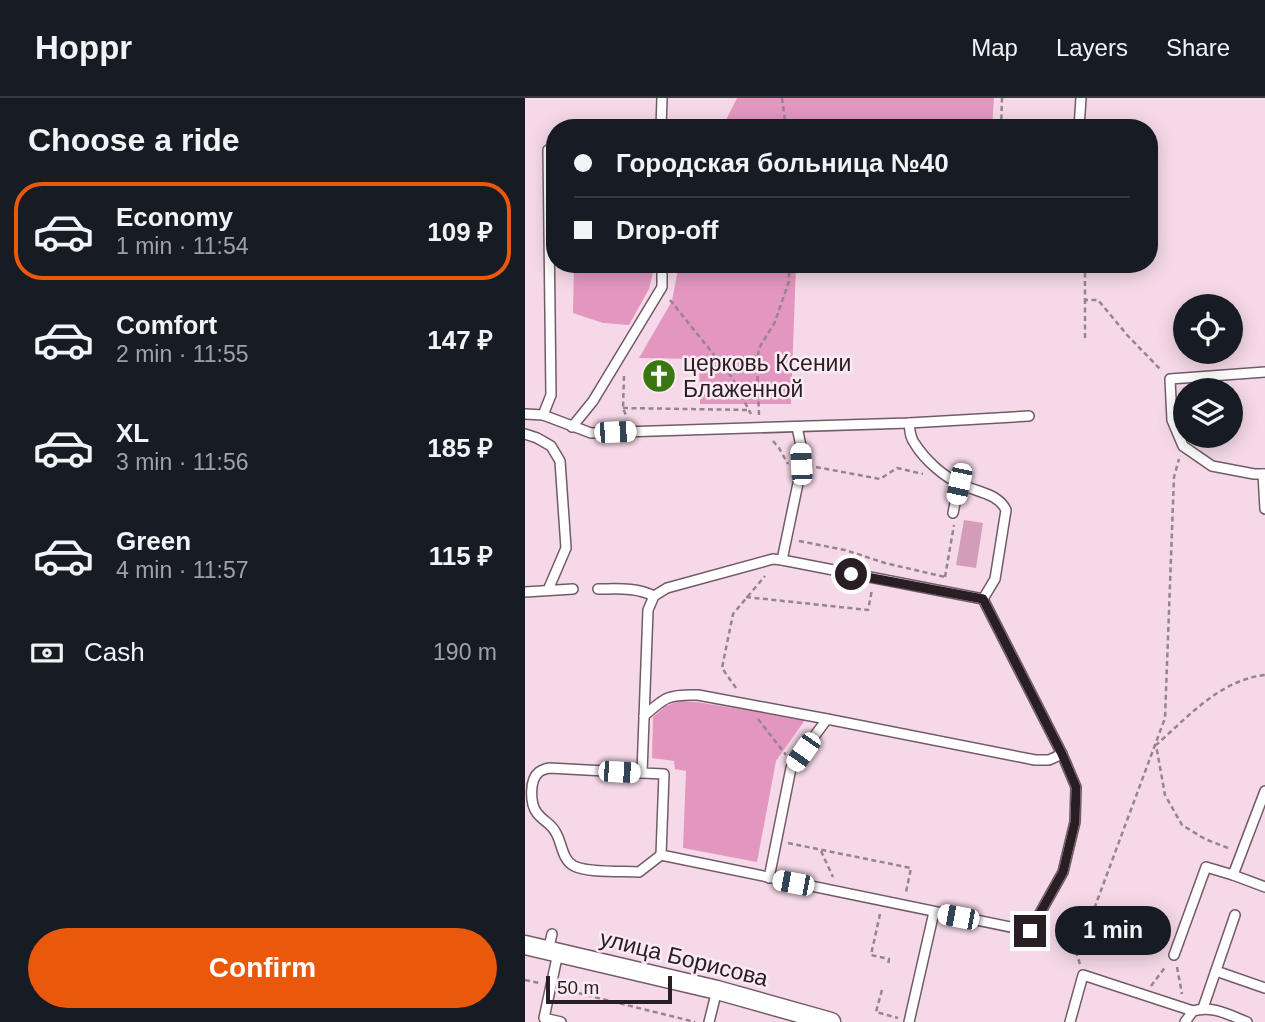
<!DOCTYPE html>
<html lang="en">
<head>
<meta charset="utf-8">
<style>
	:root { --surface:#171b24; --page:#242831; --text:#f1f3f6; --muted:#9ea1a6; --line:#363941; --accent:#ea580c }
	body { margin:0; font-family:Helvetica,sans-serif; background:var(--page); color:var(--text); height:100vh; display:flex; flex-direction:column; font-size:26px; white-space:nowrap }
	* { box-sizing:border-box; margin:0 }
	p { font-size:23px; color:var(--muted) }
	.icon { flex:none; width:38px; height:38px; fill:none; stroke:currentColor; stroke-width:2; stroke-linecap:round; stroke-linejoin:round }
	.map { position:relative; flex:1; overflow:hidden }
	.drawer { display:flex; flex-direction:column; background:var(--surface); width:525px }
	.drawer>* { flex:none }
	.banner { position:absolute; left:21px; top:21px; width:612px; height:154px; border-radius:28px; box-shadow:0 4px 18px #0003; display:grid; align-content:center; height:154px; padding:0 28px; background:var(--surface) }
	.tools { position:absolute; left:648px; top:196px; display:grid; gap:14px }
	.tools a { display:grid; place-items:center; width:70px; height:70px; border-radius:50%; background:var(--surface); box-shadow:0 4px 18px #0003; font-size:35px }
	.scale { position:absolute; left:21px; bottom:18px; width:126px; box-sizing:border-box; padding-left:7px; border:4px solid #281e23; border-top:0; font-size:19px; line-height:24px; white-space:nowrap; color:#281e23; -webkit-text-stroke:5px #fceaf3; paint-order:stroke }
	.end { position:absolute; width:32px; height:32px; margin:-16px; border:9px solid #281e23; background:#fff; box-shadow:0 0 0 4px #fff }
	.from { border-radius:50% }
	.bubble { position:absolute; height:49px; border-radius:24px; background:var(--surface); box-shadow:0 4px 18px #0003; font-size:23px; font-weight:600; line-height:49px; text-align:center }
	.car { position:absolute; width:21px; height:42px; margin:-21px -10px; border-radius:9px; box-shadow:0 0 5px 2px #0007; background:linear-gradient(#fff 24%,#345 0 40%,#fff 0 76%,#345 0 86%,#fff 0) }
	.banner b { display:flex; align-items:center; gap:24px; height:66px; font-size:26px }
	.banner b+b { border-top:2px solid var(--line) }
	.banner i { width:18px; height:18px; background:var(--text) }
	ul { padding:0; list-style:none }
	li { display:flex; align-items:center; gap:21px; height:98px; margin:0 14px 10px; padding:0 14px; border:4px solid transparent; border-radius:28px }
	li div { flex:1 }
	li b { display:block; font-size:26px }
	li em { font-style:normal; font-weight:600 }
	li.selected { border-color:var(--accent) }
	li>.icon { width:63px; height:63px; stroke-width:1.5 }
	h2 { padding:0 28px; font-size:32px; line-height:84px }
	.pay { display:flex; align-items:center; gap:18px; height:77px; padding:0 28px; font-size:26px }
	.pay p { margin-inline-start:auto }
	.cta { display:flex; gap:14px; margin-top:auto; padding:14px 28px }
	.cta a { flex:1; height:80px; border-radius:42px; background:var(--accent); color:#fff; font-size:28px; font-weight:600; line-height:80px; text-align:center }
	header { display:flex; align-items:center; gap:42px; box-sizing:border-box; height:98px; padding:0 35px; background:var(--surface); border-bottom:2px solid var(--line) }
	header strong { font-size:33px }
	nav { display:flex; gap:38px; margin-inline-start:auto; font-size:24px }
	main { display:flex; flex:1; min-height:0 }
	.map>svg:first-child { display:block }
	.green { fill:#d39db9 }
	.forest { fill:#e397c0 }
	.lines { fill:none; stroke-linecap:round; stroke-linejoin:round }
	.service-casing { stroke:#735a67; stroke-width:12 }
	.minor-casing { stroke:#735a67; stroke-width:21 }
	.path { stroke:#98838e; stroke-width:2.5; stroke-dasharray:5 3.5; stroke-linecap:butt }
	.service { stroke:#fff; stroke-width:9 }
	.minor { stroke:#fff; stroke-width:18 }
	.route { stroke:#281e23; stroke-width:9 }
	.labels { text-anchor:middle; stroke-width:5; stroke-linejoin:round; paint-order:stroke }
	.poi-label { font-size:23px; fill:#281e23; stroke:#fceaf3; text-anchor:start }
	.street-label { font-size:23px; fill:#281e23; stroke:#fceaf3 }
</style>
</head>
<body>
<header>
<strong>Hoppr</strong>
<nav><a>Map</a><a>Layers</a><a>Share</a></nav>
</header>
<main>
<section class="drawer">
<h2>Choose a ride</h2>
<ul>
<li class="selected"><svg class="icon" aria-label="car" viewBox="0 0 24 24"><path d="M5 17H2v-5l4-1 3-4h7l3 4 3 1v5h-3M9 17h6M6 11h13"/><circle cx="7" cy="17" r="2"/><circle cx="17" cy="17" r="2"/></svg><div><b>Economy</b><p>1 min · 11:54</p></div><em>109 ₽</em></li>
<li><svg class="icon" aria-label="car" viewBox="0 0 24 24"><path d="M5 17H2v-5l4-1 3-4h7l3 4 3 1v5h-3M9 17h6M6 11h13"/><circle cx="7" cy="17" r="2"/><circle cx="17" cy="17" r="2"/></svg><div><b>Comfort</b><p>2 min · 11:55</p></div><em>147 ₽</em></li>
<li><svg class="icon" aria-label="car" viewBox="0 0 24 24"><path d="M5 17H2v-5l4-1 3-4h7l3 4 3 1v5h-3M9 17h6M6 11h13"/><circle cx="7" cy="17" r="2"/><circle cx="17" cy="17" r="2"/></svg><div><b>XL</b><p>3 min · 11:56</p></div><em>185 ₽</em></li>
<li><svg class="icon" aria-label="car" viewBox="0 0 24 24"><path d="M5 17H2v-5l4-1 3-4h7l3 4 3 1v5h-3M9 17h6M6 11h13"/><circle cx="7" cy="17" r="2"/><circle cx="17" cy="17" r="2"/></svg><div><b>Green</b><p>4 min · 11:57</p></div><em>115 ₽</em></li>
</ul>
<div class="pay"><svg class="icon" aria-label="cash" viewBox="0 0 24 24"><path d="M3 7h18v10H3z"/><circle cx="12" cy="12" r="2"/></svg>Cash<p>190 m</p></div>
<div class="cta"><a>Confirm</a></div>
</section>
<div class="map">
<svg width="740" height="924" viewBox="0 0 740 924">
	<rect width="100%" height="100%" fill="#f6d9e8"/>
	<path class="green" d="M439,422L458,425L451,470L431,467Z"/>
	<g class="forest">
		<path d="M212,0H469L467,30H197Z"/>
		<path d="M49,166H130L124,191L104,227L78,225L48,215Z"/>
		<path d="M154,166H271L266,306H175L174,261L114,260L147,203Z"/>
		<path d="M154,603L172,604L280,622L251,663L232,764L158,750L161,673L150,671L149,663L127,660L128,619L141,608Z"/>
	</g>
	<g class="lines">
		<g class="service-casing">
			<g id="service">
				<path d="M136,30L137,0"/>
				<path d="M554,30L556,0"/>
				<path d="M740,274L645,281L647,322L658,348L687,368L729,376H740"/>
				<path d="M0,316L18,317L66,335L384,325L504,318"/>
				<path d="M18,317L26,297L23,52"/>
				<path d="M47,329L68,303L137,189V166"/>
				<path d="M272,329L276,348L277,366L257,462L458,501L470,481L481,412C473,395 451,394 435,386C418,378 400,362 390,346C385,340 385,333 384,325"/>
				<path d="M0,336L12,340L26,348L35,363L41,450L23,492"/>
				<path d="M738,376L740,411"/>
				<path d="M428,415L434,386"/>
				<path d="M257,462L248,461L142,490L129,498L123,512L117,675L139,676L136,757L505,833L538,774L550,724L551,689L537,656L458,501"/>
				<path d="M73,491C92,491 111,489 129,498"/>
				<path d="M0,494L48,491"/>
				<path d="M119,618C140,599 144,596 173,597L302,621"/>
				<path d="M117,675L24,670C23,670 14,673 14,674C4,682 5,706 12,715C18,723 27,726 31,735C37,745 37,762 49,768C62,775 98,773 114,774L136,757"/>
				<path d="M708,777L740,789"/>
				<path d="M244,780L266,670L302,621L510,662H524L537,656"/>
				<path d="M23,853L27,836"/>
				<path d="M33,855L19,920L36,924"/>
				<path d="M649,857L681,769L708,777L740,693"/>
				<path d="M691,873L740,890"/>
				<path d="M678,910L710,817"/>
				<path d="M184,924L192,892"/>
				<path d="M384,924L409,814"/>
				<path d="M545,924L558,877L668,913C687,907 704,917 722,924"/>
				<path d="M660,924L668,913"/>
			</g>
		</g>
		<g class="minor-casing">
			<path id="minor" d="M0,847L192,892L306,924"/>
		</g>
		<g class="path">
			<path d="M257,0L261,30"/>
			<path d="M476,30L477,0"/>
			<path d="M560,166V202H573L603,238L635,271"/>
			<path d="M145,202L206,278L226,316"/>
			<path d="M560,240V202"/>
			<path d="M99,278L98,310L102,320"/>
			<path d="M98,310L224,312"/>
			<path d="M234,317L232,264L234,250L250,224L264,183V166"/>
			<path d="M248,343L254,350L263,366"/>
			<path d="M291,369L355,381L372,370L398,376"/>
			<path d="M274,443L320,452L360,465L420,479"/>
			<path d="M420,479L429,427"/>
			<path d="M221,499L343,512L347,492"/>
			<path d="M211,590L197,570L208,516L240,478"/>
			<path d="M233,621L261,657"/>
			<path d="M263,745L386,770L381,794"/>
			<path d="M703,750L680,741L657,727L640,697L631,647C664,618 695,582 740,577"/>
			<path d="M296,753L308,779"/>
			<path d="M355,816L346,857L364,861L363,867"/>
			<path d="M555,866L552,857L640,620L649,379L654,361"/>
			<path d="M652,869L657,896"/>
			<path d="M0,882L14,885"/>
			<path d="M626,888L641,868"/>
			<path d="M37,891L170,924"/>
			<path d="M357,892L351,914L373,920"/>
		</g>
		<use href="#service" class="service"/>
		<use href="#minor" class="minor"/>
	</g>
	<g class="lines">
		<path class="route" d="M326,476L458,501L537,656L551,689L550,724L538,774L505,833"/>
	</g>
	<defs>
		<g id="church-disc" transform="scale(1.75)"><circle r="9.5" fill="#3a7711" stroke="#fceaf3"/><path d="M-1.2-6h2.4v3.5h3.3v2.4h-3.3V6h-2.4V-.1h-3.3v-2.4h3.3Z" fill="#fff"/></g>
	</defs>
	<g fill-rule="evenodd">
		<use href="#church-disc" x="134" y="278"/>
	</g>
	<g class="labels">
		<g class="poi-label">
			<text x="158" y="273">церковь Ксении<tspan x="158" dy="26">Блаженной</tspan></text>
		</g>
		<g class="street-label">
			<text transform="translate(159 860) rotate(14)" y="8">улица Борисова</text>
		</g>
	</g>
</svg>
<div class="tools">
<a><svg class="icon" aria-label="locate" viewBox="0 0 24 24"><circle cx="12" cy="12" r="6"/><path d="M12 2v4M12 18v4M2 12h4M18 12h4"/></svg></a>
<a><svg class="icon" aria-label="layers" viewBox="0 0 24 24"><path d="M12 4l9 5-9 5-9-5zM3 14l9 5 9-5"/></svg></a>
</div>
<div class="scale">50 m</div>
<i class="end from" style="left:326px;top:476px"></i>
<i class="end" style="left:505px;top:833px"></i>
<div class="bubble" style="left:530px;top:808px;width:116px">1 min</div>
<i class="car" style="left:90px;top:334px;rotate:88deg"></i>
<i class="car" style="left:276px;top:366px;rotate:357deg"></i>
<i class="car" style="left:434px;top:386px;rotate:192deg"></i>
<i class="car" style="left:278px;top:654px;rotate:215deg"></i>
<i class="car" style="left:94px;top:674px;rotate:93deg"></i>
<i class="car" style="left:268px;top:785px;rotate:281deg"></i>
<i class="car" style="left:433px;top:819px;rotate:281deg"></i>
<div class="banner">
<b><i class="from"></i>Городская больница №40</b>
<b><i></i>Drop-off</b>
</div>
</div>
</main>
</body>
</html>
